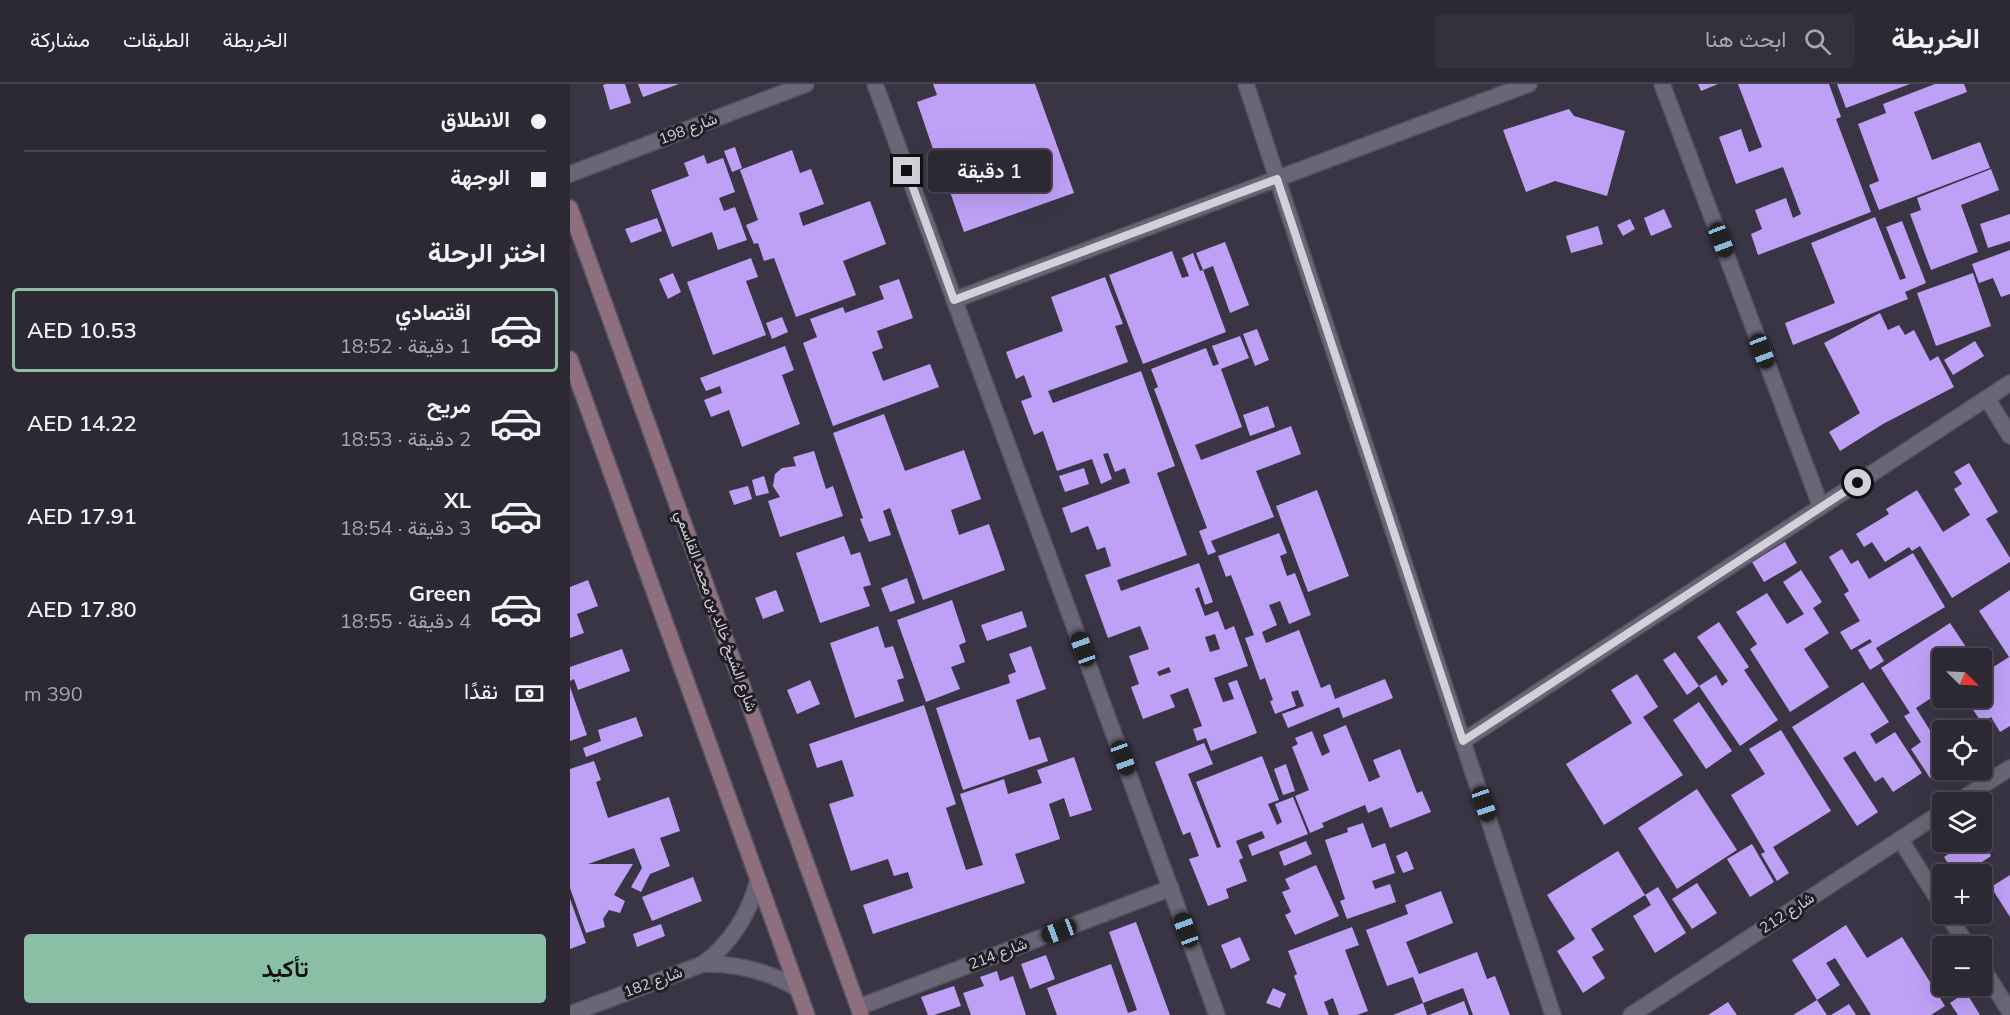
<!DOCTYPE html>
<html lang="ar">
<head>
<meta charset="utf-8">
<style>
	:root { --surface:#2c2834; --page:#34303c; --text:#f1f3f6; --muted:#a6a6ac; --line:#48444f; --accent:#8abfa5 }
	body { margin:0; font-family:Mulish,Vazirmatn,sans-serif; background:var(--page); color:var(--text); direction:rtl; height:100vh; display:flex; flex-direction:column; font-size:22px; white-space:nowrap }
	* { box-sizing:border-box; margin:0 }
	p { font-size:20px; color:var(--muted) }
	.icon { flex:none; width:33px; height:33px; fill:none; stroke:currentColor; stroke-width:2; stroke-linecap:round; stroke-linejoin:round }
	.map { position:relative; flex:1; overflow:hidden; direction:ltr }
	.drawer { display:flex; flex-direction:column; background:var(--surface); width:570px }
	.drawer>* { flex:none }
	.guide { display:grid; align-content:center; height:132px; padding:0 24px; background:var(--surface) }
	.needle { width:39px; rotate:114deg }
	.fabs { position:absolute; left:1362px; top:564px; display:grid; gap:12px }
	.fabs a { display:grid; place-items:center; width:60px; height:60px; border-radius:6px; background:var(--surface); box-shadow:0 6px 24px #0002,0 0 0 2px var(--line); font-size:30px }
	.end { position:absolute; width:27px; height:27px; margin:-14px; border:8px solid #d3d0da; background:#111; box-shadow:0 0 0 3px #111 }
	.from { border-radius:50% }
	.bubble { position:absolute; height:42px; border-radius:6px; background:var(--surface); box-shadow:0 6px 24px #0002,0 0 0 2px var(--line); font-size:20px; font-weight:600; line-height:42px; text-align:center; direction:rtl }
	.car { position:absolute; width:18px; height:36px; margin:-18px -9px; border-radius:8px; box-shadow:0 0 4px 2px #0007; background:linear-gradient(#222 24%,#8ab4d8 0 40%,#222 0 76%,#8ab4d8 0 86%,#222 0) }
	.guide b { display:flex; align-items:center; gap:21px; height:57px; font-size:22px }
	.guide b+b { border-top:2px solid var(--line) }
	.guide i { width:15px; height:15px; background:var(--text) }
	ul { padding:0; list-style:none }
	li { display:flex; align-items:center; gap:18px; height:84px; margin:0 12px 9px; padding:0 12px; border:3px solid transparent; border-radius:6px }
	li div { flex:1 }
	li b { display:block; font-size:22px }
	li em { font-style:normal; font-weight:600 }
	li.active { border-color:var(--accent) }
	li>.icon { width:54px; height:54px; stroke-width:1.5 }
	h2 { padding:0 24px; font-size:27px; line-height:72px }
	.pay { display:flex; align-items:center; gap:15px; height:66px; padding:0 24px; font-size:22px }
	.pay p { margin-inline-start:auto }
	.button { display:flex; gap:12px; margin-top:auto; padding:12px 24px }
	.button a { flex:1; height:69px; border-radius:6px; background:var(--accent); color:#111; font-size:24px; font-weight:600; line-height:69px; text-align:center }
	header { display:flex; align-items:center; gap:36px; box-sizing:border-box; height:84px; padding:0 30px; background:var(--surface); border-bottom:2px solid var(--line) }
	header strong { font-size:28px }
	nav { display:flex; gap:33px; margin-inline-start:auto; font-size:21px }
	.search { width:420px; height:54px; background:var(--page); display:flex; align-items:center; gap:15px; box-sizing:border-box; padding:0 21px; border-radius:6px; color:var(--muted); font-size:22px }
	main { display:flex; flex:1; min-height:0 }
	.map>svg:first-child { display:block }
	.building { fill:#bea0f6; fill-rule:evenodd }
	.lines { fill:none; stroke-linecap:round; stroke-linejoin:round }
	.minor-casing { stroke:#565260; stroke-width:18 }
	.secondary-casing { stroke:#565260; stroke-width:18 }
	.minor { stroke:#6b6677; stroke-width:15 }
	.secondary { stroke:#8e6f7e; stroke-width:15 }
	.route { stroke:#d3d0da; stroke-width:8 }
	.labels { text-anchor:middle; stroke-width:6; stroke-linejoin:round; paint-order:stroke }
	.street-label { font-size:15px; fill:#d3d0da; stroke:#201e25 }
</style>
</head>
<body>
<header>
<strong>الخريطة</strong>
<div class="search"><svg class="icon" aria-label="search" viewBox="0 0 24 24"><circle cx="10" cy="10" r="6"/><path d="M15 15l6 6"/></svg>ابحث هنا</div>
<nav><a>الخريطة</a><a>الطبقات</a><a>مشاركة</a></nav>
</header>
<main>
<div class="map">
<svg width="1440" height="931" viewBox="0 0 1440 931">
	<rect width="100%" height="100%" fill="#3a3545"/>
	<g class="building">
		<path d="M36,0H55L61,19L40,26L33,1Z"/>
		<path d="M68,0H109L73,13Z"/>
		<path d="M363,0H465L504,109L394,148L379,105L395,99L383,65L365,71L347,18L367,11Z"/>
		<path d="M1128,0H1148L1131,7Z"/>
		<path d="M1168,0H1259L1271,33L1266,35L1301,128L1188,171L1181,150L1192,145L1185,126L1216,114L1223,134L1231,130L1213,83L1166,100L1149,53L1171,45L1179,68L1192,63Z"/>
		<path d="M1267,0H1340L1276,24Z"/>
		<path d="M1365,0H1394L1397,8L1344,28L1362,76L1410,58L1420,84L1309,126L1299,101L1309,97L1288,40L1316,29L1313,20Z"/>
		<path d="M999,25L1004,32L1055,47L1037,112L985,97L956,108L933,46Z"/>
		<path d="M165,63L172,84L162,88L154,67Z"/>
		<path d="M222,66L230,89L241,85L254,120L229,129L233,142L300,117L316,160L273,177L286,211L226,233L204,174L194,177L188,159L184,160L176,141L188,136L170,86Z"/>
		<path d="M134,71L137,80L153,74L165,108L149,114L154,127L165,123L177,156L148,166L142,148L102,163L81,106L119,92L114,79Z"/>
		<path d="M1421,85L1429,106L1391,121L1408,168L1361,186L1340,130L1351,126L1347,114Z"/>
		<path d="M1094,125L1102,143L1081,152L1074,134Z"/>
		<path d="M1440,130V157L1418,164L1410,140Z"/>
		<path d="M1305,133L1330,196L1336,194L1316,143L1332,137L1356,199L1335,208L1338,215L1223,261L1215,239L1265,219L1241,159Z"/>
		<path d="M87,134L92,147L61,159L55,145Z"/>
		<path d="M1060,135L1065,145L1053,152L1047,141Z"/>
		<path d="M1028,142L1033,160L1001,169L996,152Z"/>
		<path d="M655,158L679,221L660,229L643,182L633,186L626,169Z"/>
		<path d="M1440,166V210L1431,213L1423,194L1409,199L1402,180Z"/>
		<path d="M602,167L612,194L619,192L612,174L623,169L630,187L633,186L656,248L573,280L539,191Z"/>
		<path d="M181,174L188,193L176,197L196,251L143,271L117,198Z"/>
		<path d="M103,189L111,208L98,215L89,195Z"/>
		<path d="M1403,189L1421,242L1366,262L1347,209Z"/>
		<path d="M535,193L553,240L545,242L558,278L478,307L483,319L571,287L605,382L587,389L617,471L547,496L551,507L629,479L643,518L635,521L629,503L625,505L635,532L648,527L655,546L664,542L678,582L644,594L653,618L664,615L658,599L667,596L687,649L641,667L636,654L627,657L623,645L632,642L618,604L600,611L605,623L573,635L561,603L569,600L559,572L579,565L570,542L538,554L515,491L541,482L535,463L527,466L518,442L501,449L492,424L560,399L555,384L545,388L538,369L533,370L542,395L531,400L522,375L487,387L473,347L464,351L451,317L462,313L454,291L446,295L436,268L493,247L481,213ZM645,550L650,565L640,568L635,553ZM599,583L601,588L589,592L587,588Z"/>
		<path d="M329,195L343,234L307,247L313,264L302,268L313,297L360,280L369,303L263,342L233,259L247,253L240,235L273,223L275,229L314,215L309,202Z"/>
		<path d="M1310,229L1318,246L1329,241L1335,251L1344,246L1360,277L1368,272L1384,303L1313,340L1270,367L1259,348L1290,329L1254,259Z"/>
		<path d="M212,233L218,248L202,255L196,239Z"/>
		<path d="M687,245L699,276L685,282L673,250Z"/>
		<path d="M670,252L679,274L651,285L672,343L625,361L631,376L721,342L731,370L686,387L704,433L641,457L646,468L638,471L629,447L637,444L584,305L588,303L581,285L636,264L643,282L649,280L642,262Z"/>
		<path d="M1405,257L1414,272L1383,291L1374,276Z"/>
		<path d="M215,262L224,286L212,291L230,340L172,363L159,326L141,333L134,316L152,309L150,302L136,307L130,294Z"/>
		<path d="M698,322L705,343L680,352L673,331Z"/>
		<path d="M314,330L335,387L394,366L411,415L381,426L389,451L419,440L435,486L353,516L320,424L313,427L321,451L299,458L290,435L293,434L263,349Z"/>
		<path d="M244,367L256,405L263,402L273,432L210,453L198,417L210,413L203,402L205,390L212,384L226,382L223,373Z"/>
		<path d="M1399,379L1428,428L1416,435L1440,474V478L1382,514L1350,462L1342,467L1339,463L1315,478L1302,458L1294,463L1286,450L1319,430L1316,425L1347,406L1373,448L1400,431L1384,405L1392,400L1384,388Z"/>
		<path d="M514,384L519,400L495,408L489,392Z"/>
		<path d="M194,392L199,409L186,412L182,396Z"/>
		<path d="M178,402L182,415L164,421L159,407Z"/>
		<path d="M747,406L779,492L738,508L706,422Z"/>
		<path d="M709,449L717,469L710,472L717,492L725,489L741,531L719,540L710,517L699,521L707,541L692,548L696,559L729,546L751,604L760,600L765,615L815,595L823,614L773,634L769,623L718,644L712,630L734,622L728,606L721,608L726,622L705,630L700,617L703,616L695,594L690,596L675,554L684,551L661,491L656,493L648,472Z"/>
		<path d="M274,452L281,471L290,468L301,501L293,503L300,522L250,539L226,469Z"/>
		<path d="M1215,458L1227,479L1194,498L1182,478Z"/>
		<path d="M1272,465L1281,480L1288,476L1299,495L1343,469L1375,523L1306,564L1314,577L1300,586L1288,566L1302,558L1300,555L1281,566L1270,548L1290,537L1274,510L1279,507L1259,473Z"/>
		<path d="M1231,486L1252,518L1243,524L1259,549L1234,565L1259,603L1220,628L1180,565L1187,560L1166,528L1197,509L1217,540L1234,530L1213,498Z"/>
		<path d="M337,494L345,519L320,528L311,504Z"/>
		<path d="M18,496L28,522L7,530L14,549L0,554V503Z"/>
		<path d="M206,506L214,527L193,535L185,514Z"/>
		<path d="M1440,506V642L1430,648L1421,633L1412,639L1395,614H1412V586L1414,589L1439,573L1409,527Z"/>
		<path d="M382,516L396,558L389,561L395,578L381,583L390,605L356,618L327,536Z"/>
		<path d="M452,527L457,543L417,557L411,541Z"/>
		<path d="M1149,538L1179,583L1174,586L1208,636L1170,662L1129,602L1146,591L1152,602L1158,597L1127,553Z"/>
		<path d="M1380,539L1396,563L1379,574H1372V607L1346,624L1368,659L1372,656V686L1360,694L1341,665L1351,658L1334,632L1340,629L1311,584Z"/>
		<path d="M308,542L315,564L323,562L334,594L327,596L334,617L285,634L260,559Z"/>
		<path d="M461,562L476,605L446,616L459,656L470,653L478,677L393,706L366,624L440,599L438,591L446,588L439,570Z"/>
		<path d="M52,565L60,587L8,606L4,595L0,597V583Z"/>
		<path d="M1105,568L1129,602L1117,611L1093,576Z"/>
		<path d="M1067,590L1088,623L1073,633L1113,691L1034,741L996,680L1062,639L1041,606Z"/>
		<path d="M240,596L250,620L227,630L217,606Z"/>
		<path d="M1293,598L1319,638L1300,650L1306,660L1325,648L1352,689L1323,708L1313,693L1305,698L1285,667L1273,674L1308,728L1287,742L1222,643Z"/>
		<path d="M0,603L17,651L0,657Z"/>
		<path d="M1129,618L1162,667L1136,685L1103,636Z"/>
		<path d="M354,621L386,720L376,724L396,786L413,781L390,710L434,695L438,710L472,699L467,686L504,673L522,726L500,733L494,714L479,720L490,755L445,770L455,799L303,850L293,821L343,804L338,788L324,792L318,775L281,787L259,720L284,712L272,676L247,684L239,660Z"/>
		<path d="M66,633L73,652L16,673L13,664L31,657L28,646Z"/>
		<path d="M776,641L799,698L810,693L803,676L830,665L847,709L852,707L861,728L820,744L812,723L798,729L795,721L752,739L754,743L740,749L725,712L739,706L722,663L728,660L725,654L742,647L752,672L760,668L753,651Z"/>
		<path d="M1211,646L1261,727L1203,763L1219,789L1207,797L1191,770L1195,768L1161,711L1195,690L1179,665Z"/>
		<path d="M634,659L643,680L618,690L647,764L651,763L626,698L692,672L709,716L698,720L707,741L712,738L705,720L723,713L738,750L682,772L678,761L695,754L692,747L666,757L673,774L669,776L677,797L656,805L659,814L638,822L619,775L629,772L620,748L613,751L585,678Z"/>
		<path d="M24,677L31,696L26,698L38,734L99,713L110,747L90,754L100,782L80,790L71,808L61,803L72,784L64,764L18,780H63L44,811L55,817L50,829L39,826L33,835L35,843L16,849L0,804V685Z"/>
		<path d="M716,680L725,707L713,711L704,685Z"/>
		<path d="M1127,705L1167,766L1107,805L1068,744Z"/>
		<path d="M793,739L802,764L815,759L825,789L802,797L805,805L820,800L826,818L777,835L770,817L775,815L755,756L778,748L777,744Z"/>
		<path d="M736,757L742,770L714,782L709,768Z"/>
		<path d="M1397,758H1412L1421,772L1394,790H1385L1374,773Z"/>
		<path d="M1182,760L1204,798L1180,813L1157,775Z"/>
		<path d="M837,767L844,785L833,789L826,772Z"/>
		<path d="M1048,767L1075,811L1021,845L1034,866L1022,873L1035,894L1013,909L987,867L1005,855L977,811Z"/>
		<path d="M746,781L769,832L725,851L715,831L721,828L712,808L720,805L715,795Z"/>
		<path d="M1440,791V833L1421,803Z"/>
		<path d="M123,793L132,817L82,837L72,813Z"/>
		<path d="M1127,799L1147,829L1122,845L1102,815Z"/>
		<path d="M1088,803L1116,849L1085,869L1063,832L1081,821L1075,811Z"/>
		<path d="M871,807L883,839L836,858L849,890L907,868L917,895L925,892L940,931H903L893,904L853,919L843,893L817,902L796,846L838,830L835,821Z"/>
		<path d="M0,815L16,859L0,865Z"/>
		<path d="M566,838L600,931H487L477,904L541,880L558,929L567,926L539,848Z"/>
		<path d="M91,840L95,852L67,863L63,850Z"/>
		<path d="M1276,841L1297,874L1332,853L1375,922L1361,931H1301L1265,874L1256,879L1270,901L1247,916L1222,876Z"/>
		<path d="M782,843L789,861L775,866L798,927L787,931H769L763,914L754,918L759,931H738L724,892L727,890L718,867Z"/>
		<path d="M670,853L680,876L661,885L651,861Z"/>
		<path d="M476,871L485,895L460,905L451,880Z"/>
		<path d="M427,887L430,897L443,892L456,931H401L393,909L414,902L410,893Z"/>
		<path d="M384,902L391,922L364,931H358L351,913Z"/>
		<path d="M703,904L716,910L710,924L696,919Z"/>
		<path d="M1396,908L1410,931H1388L1380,919Z"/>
		<path d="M1247,916L1257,931H1223Z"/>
		<path d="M894,917L899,931H859Z"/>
		<path d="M1158,918L1167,931H1138Z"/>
		<path d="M853,919L857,931H823Z"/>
		<path d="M1279,920L1286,931H1261Z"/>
	</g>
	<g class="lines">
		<g class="minor-casing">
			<g id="minor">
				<path d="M305,0L647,931"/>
				<path d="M676,0L983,931"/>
				<path d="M1092,0L1251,423"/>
				<path d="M0,90L236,0"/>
				<path d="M384,216L959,0"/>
				<path d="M1417,314L1440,352"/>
				<path d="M893,657L1440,299"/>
				<path d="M1387,718L1440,684"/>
				<path d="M1330,755L1372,822"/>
				<path d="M1377,830L1398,862"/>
				<path d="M133,880C168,879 198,887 228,905"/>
				<path d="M1412,883L1440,928"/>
				<path d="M289,923L601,804"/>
				<path d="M0,930L133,880C162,858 179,831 188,796"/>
				<path d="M1061,931L1372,728"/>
			</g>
		</g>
		<g class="secondary-casing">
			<g id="secondary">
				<path d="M0,124L291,931"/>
				<path d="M0,275L237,931"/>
			</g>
		</g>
		<use href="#minor" class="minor"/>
		<use href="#secondary" class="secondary"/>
	</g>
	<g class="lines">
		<path class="route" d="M337,87L384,216L707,95L893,657L1288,399"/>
	</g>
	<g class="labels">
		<g class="street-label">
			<text transform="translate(118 45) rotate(-21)" y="5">شارع 198</text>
			<text transform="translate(146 527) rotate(70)" y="5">شارع الشيخ خالد بن محمد القاسمي</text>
			<text transform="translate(1217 829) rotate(-33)" y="5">212 شارع</text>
			<text transform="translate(428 870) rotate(-21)" y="5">214 شارع</text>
			<text transform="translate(83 898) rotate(-20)" y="5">شارع 182</text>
		</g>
	</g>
</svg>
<div class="fabs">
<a><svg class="needle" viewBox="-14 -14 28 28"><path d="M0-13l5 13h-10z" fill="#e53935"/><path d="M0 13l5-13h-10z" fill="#a6a6ac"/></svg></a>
<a><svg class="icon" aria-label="locate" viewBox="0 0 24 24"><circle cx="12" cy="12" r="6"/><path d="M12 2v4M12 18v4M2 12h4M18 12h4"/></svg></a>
<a><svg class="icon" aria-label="layers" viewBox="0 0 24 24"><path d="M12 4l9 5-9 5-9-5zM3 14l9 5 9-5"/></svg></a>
<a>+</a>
<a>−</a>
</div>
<i class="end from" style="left:1288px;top:399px"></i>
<i class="end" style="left:337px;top:87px"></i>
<div class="bubble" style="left:358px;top:66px;width:123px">1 دقيقة</div>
<i class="car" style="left:1151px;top:156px;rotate:159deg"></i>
<i class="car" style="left:1192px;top:267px;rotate:159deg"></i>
<i class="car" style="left:513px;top:565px;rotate:340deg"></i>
<i class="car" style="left:553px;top:674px;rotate:160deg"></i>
<i class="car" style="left:914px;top:720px;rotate:161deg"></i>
<i class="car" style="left:616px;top:846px;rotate:340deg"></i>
<i class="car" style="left:489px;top:847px;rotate:249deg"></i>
</div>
<section class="drawer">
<div class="guide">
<b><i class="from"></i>الانطلاق</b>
<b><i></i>الوجهة</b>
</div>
<h2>اختر الرحلة</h2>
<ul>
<li class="active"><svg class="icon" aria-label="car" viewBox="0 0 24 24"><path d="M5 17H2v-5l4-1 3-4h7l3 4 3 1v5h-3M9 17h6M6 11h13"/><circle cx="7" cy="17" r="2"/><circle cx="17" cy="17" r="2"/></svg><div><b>اقتصادي</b><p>1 دقيقة · 18:52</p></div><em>AED 10.53</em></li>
<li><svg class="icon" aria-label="car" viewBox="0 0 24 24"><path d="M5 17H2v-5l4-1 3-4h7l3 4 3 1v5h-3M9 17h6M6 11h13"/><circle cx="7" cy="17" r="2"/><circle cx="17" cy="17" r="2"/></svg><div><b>مريح</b><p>2 دقيقة · 18:53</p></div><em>AED 14.22</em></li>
<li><svg class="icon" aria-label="car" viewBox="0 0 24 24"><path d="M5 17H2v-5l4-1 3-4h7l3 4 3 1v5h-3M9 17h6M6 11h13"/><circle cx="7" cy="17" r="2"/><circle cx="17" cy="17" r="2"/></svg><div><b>XL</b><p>3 دقيقة · 18:54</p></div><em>AED 17.91</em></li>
<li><svg class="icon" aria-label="car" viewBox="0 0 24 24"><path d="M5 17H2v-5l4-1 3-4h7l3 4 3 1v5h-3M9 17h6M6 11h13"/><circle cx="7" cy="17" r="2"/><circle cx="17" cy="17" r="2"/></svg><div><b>Green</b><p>4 دقيقة · 18:55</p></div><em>AED 17.80</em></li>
</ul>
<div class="pay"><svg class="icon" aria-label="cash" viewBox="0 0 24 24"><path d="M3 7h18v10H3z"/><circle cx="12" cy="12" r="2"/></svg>نقدًا<p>390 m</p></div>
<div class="button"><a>تأكيد</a></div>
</section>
</main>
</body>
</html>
